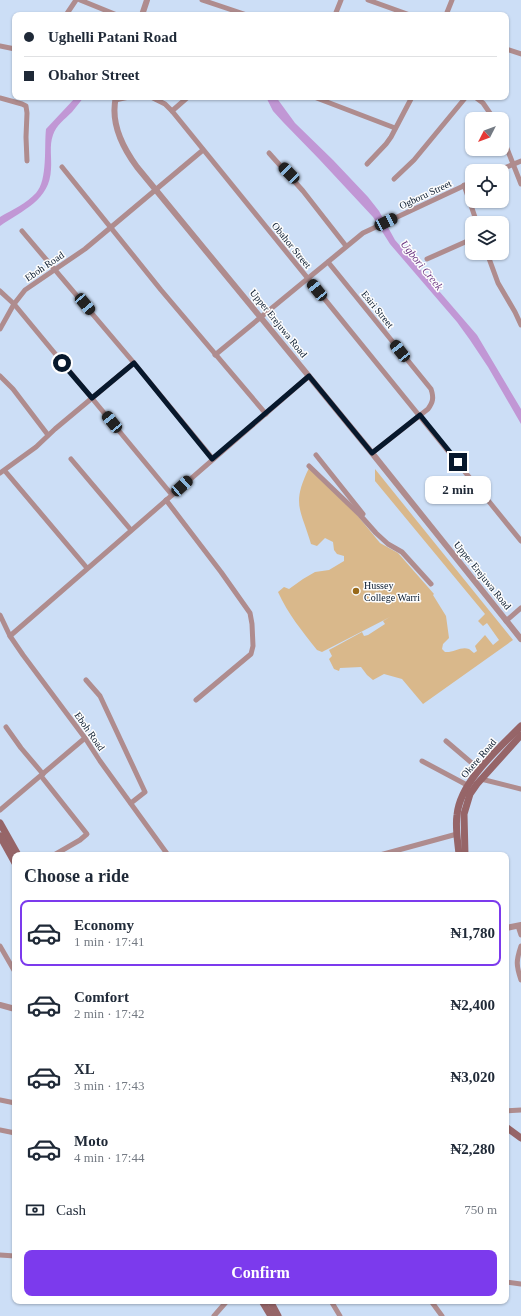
<!DOCTYPE html>
<html lang="en">
<head>
<meta charset="utf-8">
<style>
	:root { --surface:#fff; --page:#f2f2f3; --text:#1f2937; --muted:#747a83; --line:#e0e1e3; --accent:#7c3aed }
	body { margin:0; font-family:"Times New Roman",serif; background:var(--page); color:var(--text); height:100vh; display:flex; flex-direction:column; font-size:15px; white-space:nowrap }
	* { box-sizing:border-box; margin:0 }
	p { font-size:13px; color:var(--muted) }
	.icon { flex:none; width:22px; height:22px; fill:none; stroke:currentColor; stroke-width:2; stroke-linecap:round; stroke-linejoin:round }
	.map { position:relative; flex:1; overflow:hidden }
	.sheet { position:absolute; left:12px; top:852px; width:497px; height:452px; display:flex; flex-direction:column; background:var(--surface); border-radius:8px; box-shadow:0 1px 3px #0004 }
	.sheet>* { flex:none }
	.banner { position:absolute; left:12px; top:12px; width:497px; height:88px; border-radius:8px; box-shadow:0 1px 3px #0004; display:grid; align-content:center; height:88px; padding:0 12px; background:var(--surface) }
	.needle { width:26px; rotate:228deg }
	.controls { position:absolute; left:465px; top:112px; display:grid; gap:8px }
	.controls a { display:grid; place-items:center; width:44px; height:44px; border-radius:8px; background:var(--surface); box-shadow:0 1px 3px #0004; font-size:20px }
	.end { position:absolute; width:18px; height:18px; margin:-9px; border:5px solid #07182c; background:#fff; box-shadow:0 0 0 2px #fff }
	.from { border-radius:50% }
	.bubble { position:absolute; height:28px; border-radius:8px; background:var(--surface); box-shadow:0 1px 3px #0004; font-size:13px; font-weight:600; line-height:28px; text-align:center }
	.car { position:absolute; width:12px; height:24px; margin:-12px -6px; border-radius:5px; box-shadow:0 0 3px 1px #0007; background:linear-gradient(#222 24%,#8ab4d8 0 40%,#222 0 76%,#8ab4d8 0 86%,#222 0) }
	.banner b { display:flex; align-items:center; gap:14px; height:38px; font-size:15px }
	.banner b+b { border-top:1px solid var(--line) }
	.banner i { width:10px; height:10px; background:var(--text) }
	ul { padding:0; list-style:none }
	li { display:flex; align-items:center; gap:12px; height:66px; margin:0 8px 6px; padding:0 4px; border:2px solid transparent; border-radius:8px }
	li div { flex:1 }
	li b { display:block; font-size:15px }
	li em { font-style:normal; font-weight:600 }
	li.current { border-color:var(--accent) }
	li>.icon { width:36px; height:36px; stroke-width:1.5 }
	h2 { padding:0 12px; font-size:18px; line-height:48px }
	.pay { display:flex; align-items:center; gap:10px; height:44px; padding:0 12px; font-size:15px }
	.pay p { margin-inline-start:auto }
	.primary-button { display:flex; gap:8px; margin-top:auto; padding:8px 12px }
	.primary-button a { flex:1; height:46px; border-radius:8px; background:var(--accent); color:#fff; font-size:16px; font-weight:600; line-height:46px; text-align:center }
	.map>svg:first-child { display:block }
	.green { fill:#d9b88b }
	.water { fill:#c197d5 }
	.lines { fill:none; stroke-linecap:round; stroke-linejoin:round }
	.minor { stroke:#af8c8e; stroke-width:5 }
	.tertiary { stroke:#af8c8e; stroke-width:6 }
	.secondary { stroke:#966568; stroke-width:7 }
	.route { stroke:#07182c; stroke-width:5 }
	.poi-dot { fill:#98691a; stroke:#fdfdfd; stroke-width:1.5 }
	.labels { text-anchor:middle; stroke-width:3; stroke-linejoin:round; paint-order:stroke }
	.street-label { font-size:10px; fill:#07182c; stroke:#fdfdfd }
	.poi-label { font-size:10px; fill:#07182c; stroke:#fdfdfd; text-anchor:start }
	.water-label { font-size:11px; font-style:italic; fill:#6d3883; stroke:#fdfdfd }
</style>
</head>
<body>
<div class="map">
<svg width="521" height="1316" viewBox="0 0 521 1316">
	<rect width="100%" height="100%" fill="#ccdef6"/>
	<path class="green" d="M309,468L357,515L380,543L398,553L434,594L433,595L446,616L449,638L443,644L442,649L445,652C453,653 461,646 469,649C471,650 472,652 474,653L477,651L475,646L485,635L493,645L499,640L487,623L483,626L478,621L485,614L375,481V469L513,640L423,704L402,679L384,674L373,680L367,675L361,667L340,668L339,671L334,669L329,659L332,656L329,650L362,632L364,636L368,635L385,624L383,621L390,617L322,652L317,650C302,631 288,614 278,592L284,587L289,589L303,579L315,572L329,570L344,561V556L337,554L334,550L333,542L325,538L317,546L311,544C301,509 291,505 309,468Z"/>
	<g class="water">
		<path d="M76,97H84C80,102 76,107 72,112C65,119 56,125 53,135C49,145 52,159 51,169C50,200 23,210 0,226V217C12,210 27,203 36,193C48,180 44,146 46,129Z"/>
		<path d="M266,97H276L295,123L333,160L368,197L379,211L395,240L477,335L521,409V424L488,367L470,340L457,322L390,244L373,217L319,159L283,122L273,111Z"/>
	</g>
	<g class="lines">
		<g class="minor">
			<path d="M80,0L117,15"/>
			<path d="M202,0L247,15"/>
			<path d="M368,0L410,15"/>
			<path d="M66,15L76,0"/>
			<path d="M335,15L341,0"/>
			<path d="M446,15L452,0"/>
			<path d="M0,46L15,49"/>
			<path d="M506,49L521,54"/>
			<path d="M151,97L165,104L172,111L521,541"/>
			<path d="M314,97L395,128"/>
			<path d="M475,97L483,103L494,119"/>
			<path d="M0,98L22,104L26,106L27,113L26,137L27,161"/>
			<path d="M115,100L129,97"/>
			<path d="M172,111L188,97"/>
			<path d="M502,136L521,184"/>
			<path d="M269,153L303,191L346,246"/>
			<path d="M367,164L386,144L391,137L412,97"/>
			<path d="M62,167L161,290L266,414"/>
			<path d="M497,171L521,161"/>
			<path d="M394,179L414,160L466,97"/>
			<path d="M464,185L477,223"/>
			<path d="M22,231L134,363L213,459"/>
			<path d="M487,253L498,283L515,312L521,325"/>
			<path d="M427,259L472,239"/>
			<path d="M328,262L431,389C434,398 433,402 428,409L372,453"/>
			<path d="M0,291L14,304L172,495"/>
			<path d="M0,329L14,304L25,290L85,249L203,150"/>
			<path d="M215,355L363,233L472,182"/>
			<path d="M0,376L13,389L48,435"/>
			<path d="M316,455L363,514"/>
			<path d="M71,459L131,530"/>
			<path d="M309,466L360,515L376,533L388,544L402,552L431,584"/>
			<path d="M5,471L87,568"/>
			<path d="M0,473L36,447L55,429L134,363"/>
			<path d="M166,500L221,572L250,613L252,624L253,646L251,654L196,700"/>
			<path d="M0,615L10,636L23,655L85,738L100,761L168,855"/>
			<path d="M506,621L521,608"/>
			<path d="M10,636L309,376"/>
			<path d="M86,680L100,696L145,792L131,803"/>
			<path d="M6,727L21,748L43,774"/>
			<path d="M446,741L480,770"/>
			<path d="M422,761L467,785"/>
			<path d="M41,776L87,834L80,840L54,855"/>
			<path d="M481,779L521,789"/>
			<path d="M0,810L85,738"/>
			<path d="M380,855L457,834"/>
			<path d="M518,926L521,935"/>
			<path d="M0,946L15,972"/>
			<path d="M521,946C516,961 516,965 521,980"/>
			<path d="M0,1100L15,1103"/>
			<path d="M506,1111L521,1110"/>
			<path d="M0,1130L15,1133"/>
			<path d="M0,1255L15,1256"/>
			<path d="M506,1282L521,1284"/>
			<path d="M331,1301L340,1316"/>
			<path d="M431,1301L442,1316"/>
			<path d="M214,1316L227,1301"/>
		</g>
		<g class="tertiary">
			<path d="M142,15L147,0"/>
			<path d="M116,97C110,122 123,148 137,167L372,453L521,639"/>
			<path d="M506,928L521,925"/>
			<path d="M0,1005L15,1009"/>
		</g>
		<g class="secondary">
			<path d="M0,823L18,855"/>
			<path d="M0,836L15,863"/>
			<path d="M459,855C458,842 455,828 457,815C460,782 498,749 521,726"/>
			<path d="M465,855L464,814L470,794L477,784L521,735"/>
			<path d="M506,1127L521,1138"/>
			<path d="M262,1301L271,1316"/>
			<path d="M270,1301L278,1316"/>
		</g>
	</g>
	<g class="lines">
		<path class="route" d="M62,363L92,398L134,363L212,459L309,376L372,453L420,415L458,462"/>
	</g>
	<circle class="poi-dot" cx="356" cy="591" r="4"/>
	<g class="labels">
		<g class="street-label">
			<text transform="translate(425 194) rotate(-25)" y="4">Ogboru Street</text>
			<text transform="translate(292 245) rotate(51)" y="4">Obahor Street</text>
			<text transform="translate(44 266) rotate(-34)" y="4">Eboh Road</text>
			<text transform="translate(378 309) rotate(51)" y="4">Esiri Street</text>
			<text transform="translate(279 323) rotate(51)" y="4">Upper Erejuwa Road</text>
			<text transform="translate(483 575) rotate(51)" y="4">Upper Erejuwa Road</text>
			<text transform="translate(90 731) rotate(55)" y="4">Eboh Road</text>
			<text transform="translate(478 758) rotate(-49)" y="4">Okere Road</text>
		</g>
		<g class="poi-label">
			<text x="364" y="589">Hussey<tspan x="364" dy="12">College Warri</tspan></text>
		</g>
		<g class="water-label">
			<text transform="translate(422 265) rotate(51)" y="4">Ugbori Creek</text>
		</g>
	</g>
</svg>
<div class="controls">
<a><svg class="needle" viewBox="-14 -14 28 28"><path d="M0-13l5 13h-10z" fill="#e53935"/><path d="M0 13l5-13h-10z" fill="#747a83"/></svg></a>
<a><svg class="icon" aria-label="locate" viewBox="0 0 24 24"><circle cx="12" cy="12" r="6"/><path d="M12 2v4M12 18v4M2 12h4M18 12h4"/></svg></a>
<a><svg class="icon" aria-label="layers" viewBox="0 0 24 24"><path d="M12 4l9 5-9 5-9-5zM3 14l9 5 9-5"/></svg></a>
</div>
<i class="end from" style="left:62px;top:363px"></i>
<i class="end" style="left:458px;top:462px"></i>
<div class="bubble" style="left:425px;top:476px;width:66px">2 min</div>
<i class="car" style="left:289px;top:173px;rotate:316deg"></i>
<i class="car" style="left:386px;top:222px;rotate:64deg"></i>
<i class="car" style="left:317px;top:290px;rotate:321deg"></i>
<i class="car" style="left:85px;top:304px;rotate:140deg"></i>
<i class="car" style="left:400px;top:351px;rotate:322deg"></i>
<i class="car" style="left:112px;top:422px;rotate:321deg"></i>
<i class="car" style="left:182px;top:486px;rotate:48deg"></i>
<div class="banner">
<b><i class="from"></i>Ughelli Patani Road</b>
<b><i></i>Obahor Street</b>
</div>
<section class="sheet">
<h2>Choose a ride</h2>
<ul>
<li class="current"><svg class="icon" aria-label="car" viewBox="0 0 24 24"><path d="M5 17H2v-5l4-1 3-4h7l3 4 3 1v5h-3M9 17h6M6 11h13"/><circle cx="7" cy="17" r="2"/><circle cx="17" cy="17" r="2"/></svg><div><b>Economy</b><p>1 min · 17:41</p></div><em>₦1,780</em></li>
<li><svg class="icon" aria-label="car" viewBox="0 0 24 24"><path d="M5 17H2v-5l4-1 3-4h7l3 4 3 1v5h-3M9 17h6M6 11h13"/><circle cx="7" cy="17" r="2"/><circle cx="17" cy="17" r="2"/></svg><div><b>Comfort</b><p>2 min · 17:42</p></div><em>₦2,400</em></li>
<li><svg class="icon" aria-label="car" viewBox="0 0 24 24"><path d="M5 17H2v-5l4-1 3-4h7l3 4 3 1v5h-3M9 17h6M6 11h13"/><circle cx="7" cy="17" r="2"/><circle cx="17" cy="17" r="2"/></svg><div><b>XL</b><p>3 min · 17:43</p></div><em>₦3,020</em></li>
<li><svg class="icon" aria-label="car" viewBox="0 0 24 24"><path d="M5 17H2v-5l4-1 3-4h7l3 4 3 1v5h-3M9 17h6M6 11h13"/><circle cx="7" cy="17" r="2"/><circle cx="17" cy="17" r="2"/></svg><div><b>Moto</b><p>4 min · 17:44</p></div><em>₦2,280</em></li>
</ul>
<div class="pay"><svg class="icon" aria-label="cash" viewBox="0 0 24 24"><path d="M3 7h18v10H3z"/><circle cx="12" cy="12" r="2"/></svg>Cash<p>750 m</p></div>
<div class="primary-button"><a>Confirm</a></div>
</section>
</div>
</body>
</html>
